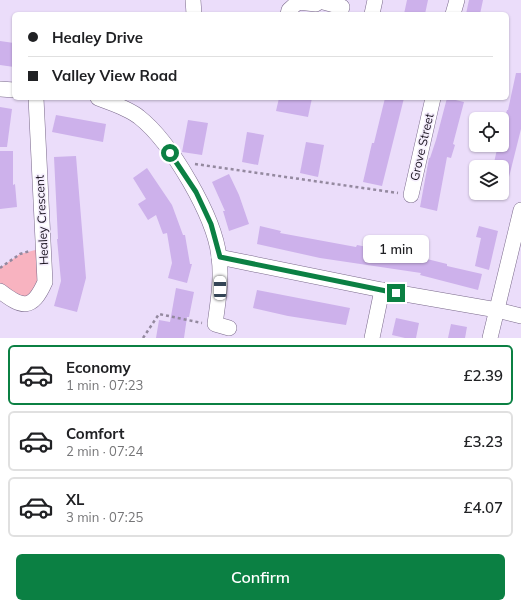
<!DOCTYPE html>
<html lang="en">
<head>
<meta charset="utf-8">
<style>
	:root { --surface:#fff; --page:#f2f2f2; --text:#202124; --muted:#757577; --line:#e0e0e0; --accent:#0b8043 }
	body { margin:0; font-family:Mulish,sans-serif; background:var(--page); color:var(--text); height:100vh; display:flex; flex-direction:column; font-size:15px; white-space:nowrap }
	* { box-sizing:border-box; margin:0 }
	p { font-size:13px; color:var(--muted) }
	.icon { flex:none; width:22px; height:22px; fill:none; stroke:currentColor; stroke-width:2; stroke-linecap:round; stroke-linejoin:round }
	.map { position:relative; height:338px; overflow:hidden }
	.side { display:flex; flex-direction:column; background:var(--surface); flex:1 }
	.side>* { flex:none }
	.top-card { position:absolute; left:12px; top:12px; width:497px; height:88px; border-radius:6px; box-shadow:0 1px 3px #0004; display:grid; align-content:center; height:88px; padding:0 16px; background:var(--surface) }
	.buttons { position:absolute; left:469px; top:112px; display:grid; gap:8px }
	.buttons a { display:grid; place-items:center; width:40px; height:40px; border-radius:6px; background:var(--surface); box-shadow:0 1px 3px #0004; font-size:20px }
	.end { position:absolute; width:18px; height:18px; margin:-9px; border:5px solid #0b8043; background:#fff; box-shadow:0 0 0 2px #fff }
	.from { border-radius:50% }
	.bubble { position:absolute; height:28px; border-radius:6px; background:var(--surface); box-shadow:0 1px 3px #0004; font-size:13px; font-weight:600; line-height:28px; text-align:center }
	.car { position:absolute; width:12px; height:24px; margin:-12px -6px; border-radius:5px; box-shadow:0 0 3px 1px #0007; background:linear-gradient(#fff 24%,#345 0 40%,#fff 0 76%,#345 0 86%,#fff 0) }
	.top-card b { display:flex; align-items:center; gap:14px; height:38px; font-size:15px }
	.top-card b+b { border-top:1px solid var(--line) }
	.top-card i { width:10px; height:10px; background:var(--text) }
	ul { padding:7px 0 0; list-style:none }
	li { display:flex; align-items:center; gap:12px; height:60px; margin:0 8px 6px; padding:0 8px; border:2px solid var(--line); border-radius:6px }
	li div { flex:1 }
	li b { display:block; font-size:15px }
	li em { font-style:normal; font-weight:600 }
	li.active { border-color:var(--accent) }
	li>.icon { width:36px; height:36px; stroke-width:1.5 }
	.action { display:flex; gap:8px; margin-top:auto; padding:8px 16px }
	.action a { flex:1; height:46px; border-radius:6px; background:var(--accent); color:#fff; font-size:16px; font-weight:600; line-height:46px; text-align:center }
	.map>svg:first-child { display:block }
	.green { fill:#f8b3c0 }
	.building { fill:#cdb1eb }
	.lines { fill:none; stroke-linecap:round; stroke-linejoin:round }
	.minor-casing { stroke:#7a6a8b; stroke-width:16 }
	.path { stroke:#94899f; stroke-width:2.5; stroke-dasharray:3 3; stroke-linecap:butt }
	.minor { stroke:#fff; stroke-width:15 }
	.route { stroke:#0b8043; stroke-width:5 }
	.labels { text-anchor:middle; stroke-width:3; stroke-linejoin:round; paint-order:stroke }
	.street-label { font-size:12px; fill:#18121e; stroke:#f4edfc }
</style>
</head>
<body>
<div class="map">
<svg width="521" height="338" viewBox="0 0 521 338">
	<rect width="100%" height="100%" fill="#ebddfa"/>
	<path class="green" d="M43,248L45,268L31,301L0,291V268L20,254Z"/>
	<g class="building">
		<path d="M407,0H428L425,14H404Z"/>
		<path d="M469,0H483L480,14H466Z"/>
		<path d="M0,41L14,43V67L0,65Z"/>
		<path d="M516,73H521V129L506,189H502V167H493L498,145H502V129L507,110H508Z"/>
		<path d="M279,98H312L308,117L276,111Z"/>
		<path d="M385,98H404L382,186L363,182L372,143H374Z"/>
		<path d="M447,98L464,102L453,144L455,145L451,158L447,157L437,211L420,207L429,158H430L436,140Z"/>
		<path d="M0,107L12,109L7,147H0Z"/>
		<path d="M56,115L106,124L103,142L52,132Z"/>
		<path d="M188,120L208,123L202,155L182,152Z"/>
		<path d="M247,132L264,135L258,165L242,162Z"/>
		<path d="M306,142L324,145L318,177L300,173Z"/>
		<path d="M0,151H13V185L15,184L17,207L0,209Z"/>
		<path d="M76,156L86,278L77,312L54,306L61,281L57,239H58L54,157Z"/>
		<path d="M147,168L172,205L183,235H185L190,264H192L187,283L168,278L172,263L167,233L163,234L156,215L148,220L138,204L146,199L133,178Z"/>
		<path d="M229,174L239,195L249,224L229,231L223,211H225L212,182Z"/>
		<path d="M260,226L281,231L280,233L356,247L357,245L419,257L447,264V266L482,274L478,290L420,275L421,273L320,258L257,244Z"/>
		<path d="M479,226L498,231L489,270L475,266L481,238L476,237Z"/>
		<path d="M176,288L194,292L189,317H187L184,338H156L159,320L170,322Z"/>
		<path d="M257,290L350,308L346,325L288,316L253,308Z"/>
		<path d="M396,318L419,323L416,338H405L392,335Z"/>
		<path d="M451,324L467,327L465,338H448Z"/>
	</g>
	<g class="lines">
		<g class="minor-casing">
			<g id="minor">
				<path d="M193,0L194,14"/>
				<path d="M316,0L342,7L340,14"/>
				<path d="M288,14L289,10L298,2L316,4V0"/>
				<path d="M372,14L375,0"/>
				<path d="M453,14L457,0"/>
				<path d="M0,89L14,90"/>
				<path d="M98,98C111,103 128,108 139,117C171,142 215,217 219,257C222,279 218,302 215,324L229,328"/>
				<path d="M411,195L433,98"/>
				<path d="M219,257L382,290L497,310L521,316"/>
				<path d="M0,291C22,308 32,311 45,282L36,98"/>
				<path d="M372,338L382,290"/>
				<path d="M490,338L521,210"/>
			</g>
		</g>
		<g class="path">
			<path d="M195,164L398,193"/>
			<path d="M0,268L20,254L30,251"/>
			<path d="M143,338L159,314L202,323"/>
		</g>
		<use href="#minor" class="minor"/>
	</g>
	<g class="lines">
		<path class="route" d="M170,153L196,192L211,224L220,257L396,293"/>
	</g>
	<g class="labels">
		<g class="street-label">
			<text transform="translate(422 147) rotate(-77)" y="4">Grove Street</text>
			<text transform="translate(42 220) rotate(-93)" y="4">Healey Crescent</text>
		</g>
	</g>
</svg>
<div class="buttons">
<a><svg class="icon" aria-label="locate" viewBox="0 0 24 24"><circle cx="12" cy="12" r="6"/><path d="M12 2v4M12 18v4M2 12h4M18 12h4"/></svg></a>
<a><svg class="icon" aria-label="layers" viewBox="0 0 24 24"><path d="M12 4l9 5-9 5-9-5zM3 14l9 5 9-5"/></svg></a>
</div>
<i class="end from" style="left:170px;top:153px"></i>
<i class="end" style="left:396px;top:293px"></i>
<div class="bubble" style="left:363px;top:235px;width:66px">1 min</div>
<i class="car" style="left:220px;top:288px;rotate:0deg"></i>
<div class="top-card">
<b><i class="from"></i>Healey Drive</b>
<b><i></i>Valley View Road</b>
</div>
</div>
<section class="side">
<ul>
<li class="active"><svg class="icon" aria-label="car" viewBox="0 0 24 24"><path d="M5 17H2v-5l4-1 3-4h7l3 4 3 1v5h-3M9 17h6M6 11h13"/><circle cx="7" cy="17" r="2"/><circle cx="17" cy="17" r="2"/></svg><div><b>Economy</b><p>1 min · 07:23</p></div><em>£2.39</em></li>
<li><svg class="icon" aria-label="car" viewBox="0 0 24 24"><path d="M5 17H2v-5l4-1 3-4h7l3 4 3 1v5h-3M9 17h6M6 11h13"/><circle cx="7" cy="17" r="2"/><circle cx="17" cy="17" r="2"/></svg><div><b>Comfort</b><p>2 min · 07:24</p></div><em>£3.23</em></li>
<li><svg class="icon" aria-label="car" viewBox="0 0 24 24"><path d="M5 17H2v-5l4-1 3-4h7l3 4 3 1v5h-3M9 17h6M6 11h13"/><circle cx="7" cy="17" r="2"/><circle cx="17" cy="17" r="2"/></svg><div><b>XL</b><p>3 min · 07:25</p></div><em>£4.07</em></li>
</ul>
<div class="action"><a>Confirm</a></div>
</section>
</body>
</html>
